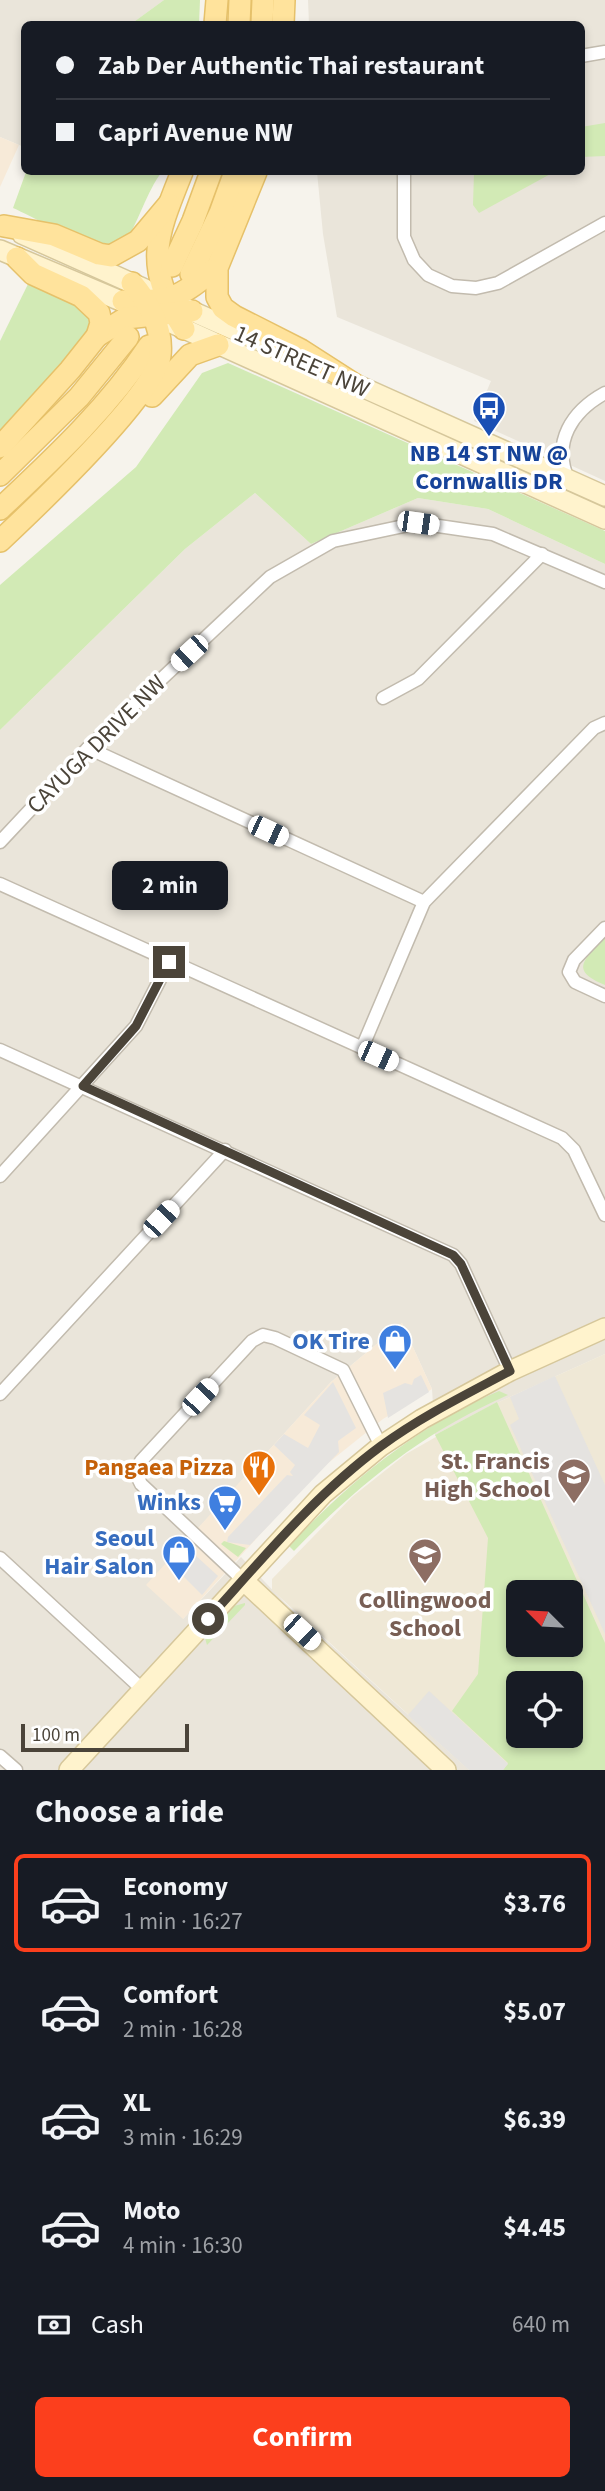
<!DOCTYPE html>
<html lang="en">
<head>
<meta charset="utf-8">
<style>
	:root { --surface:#171b24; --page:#242831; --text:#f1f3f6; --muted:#9ea1a6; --line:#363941; --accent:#fc3f1d }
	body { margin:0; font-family:"Source Sans 3",sans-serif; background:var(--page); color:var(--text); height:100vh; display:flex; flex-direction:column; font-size:26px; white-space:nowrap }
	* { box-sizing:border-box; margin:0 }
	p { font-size:23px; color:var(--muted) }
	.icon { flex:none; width:38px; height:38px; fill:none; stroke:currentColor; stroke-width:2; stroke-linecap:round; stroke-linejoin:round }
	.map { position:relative; height:1770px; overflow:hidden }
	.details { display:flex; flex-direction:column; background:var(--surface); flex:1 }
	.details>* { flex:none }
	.hud { position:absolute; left:21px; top:21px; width:564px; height:154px; border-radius:10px; box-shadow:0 4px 10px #0003; display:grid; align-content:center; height:154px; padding:0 35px; background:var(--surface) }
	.needle { width:46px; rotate:294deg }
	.tools { position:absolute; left:506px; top:1580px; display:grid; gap:14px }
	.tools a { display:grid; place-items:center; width:77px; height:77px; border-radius:10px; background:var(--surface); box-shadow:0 4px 10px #0003; font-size:35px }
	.scale { position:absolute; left:21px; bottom:18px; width:168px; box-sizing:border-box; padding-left:7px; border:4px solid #4b4439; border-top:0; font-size:19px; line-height:24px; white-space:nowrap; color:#4b4439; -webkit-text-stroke:5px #fff; paint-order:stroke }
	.end { position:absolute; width:32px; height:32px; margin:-16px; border:9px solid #4b4439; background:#fff; box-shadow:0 0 0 4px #fff }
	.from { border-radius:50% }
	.bubble { position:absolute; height:49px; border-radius:10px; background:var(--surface); box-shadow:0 4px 10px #0003; font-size:23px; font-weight:700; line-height:49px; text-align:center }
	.car { position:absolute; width:21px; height:42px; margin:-21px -10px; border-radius:9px; box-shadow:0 0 5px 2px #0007; background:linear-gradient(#fff 24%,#345 0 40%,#fff 0 76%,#345 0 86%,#fff 0) }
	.hud b { display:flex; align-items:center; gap:24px; height:66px; font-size:26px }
	.hud b+b { border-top:2px solid var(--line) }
	.hud i { width:18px; height:18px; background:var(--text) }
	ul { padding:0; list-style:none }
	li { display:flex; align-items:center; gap:21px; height:98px; margin:0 14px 10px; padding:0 21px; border:4px solid transparent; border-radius:10px }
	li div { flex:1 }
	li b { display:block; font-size:26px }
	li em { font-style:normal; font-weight:700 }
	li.on { border-color:var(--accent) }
	li>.icon { width:63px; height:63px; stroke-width:1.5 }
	h2 { padding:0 35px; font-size:32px; line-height:84px }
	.pay { display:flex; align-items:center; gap:18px; height:77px; padding:0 35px; font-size:26px }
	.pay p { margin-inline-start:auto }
	.cta { display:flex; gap:14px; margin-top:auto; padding:14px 35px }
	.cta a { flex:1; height:80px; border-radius:10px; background:var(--accent); color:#fff; font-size:28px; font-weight:700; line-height:80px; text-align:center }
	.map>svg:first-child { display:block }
	.residential { fill:#eae5da }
	.commercial { fill:#f7ead8 }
	.education { fill:#efe8d6; fill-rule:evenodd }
	.green { fill:#d2eab5; fill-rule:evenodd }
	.parking { fill:#e5e3e0 }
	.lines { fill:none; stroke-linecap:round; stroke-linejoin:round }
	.street-casing { stroke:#c2bbae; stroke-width:15 }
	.secondary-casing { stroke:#d6c79b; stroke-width:22 }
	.primary-casing { stroke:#e6c16a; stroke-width:24 }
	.street { stroke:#fff; stroke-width:12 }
	.secondary { stroke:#fff3cd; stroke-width:19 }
	.primary { stroke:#ffe39c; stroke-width:21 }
	.route { stroke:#4b4439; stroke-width:9 }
	.labels { text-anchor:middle; stroke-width:7; stroke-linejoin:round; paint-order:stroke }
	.street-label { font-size:24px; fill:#4b4439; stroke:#fff }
	.transit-label { font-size:24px; font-weight:bold; fill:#164399; stroke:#fff }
	.shop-label { font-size:24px; font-weight:bold; fill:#366cbe; stroke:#fff; text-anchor:end }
	.education-label { font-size:24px; font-weight:bold; fill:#785e54; stroke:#fff; text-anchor:end }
	.food-label { font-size:24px; font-weight:bold; fill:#c56008; stroke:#fff; text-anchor:end }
</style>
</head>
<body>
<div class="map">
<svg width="605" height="1770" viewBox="0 0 605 1770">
	<rect width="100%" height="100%" fill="#f6f3ec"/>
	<g class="residential">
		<path d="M0,0H164L131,24H24V147L0,137Z"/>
		<path d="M308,0H605V481L474,421L491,381L337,317L323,234L317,172H581V24H309Z"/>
		<path d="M255,493L311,544L418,498L488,509L605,564V1354L492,1405L435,1435L432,1389L402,1323L331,1382L184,1544L183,1619L241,1557L284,1602L469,1770H0V730L185,549Z"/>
	</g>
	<g class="commercial">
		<path d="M0,137L19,145L0,187Z"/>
		<path d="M402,1323L432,1389L383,1419L317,1472L183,1619L146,1585L331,1382Z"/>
	</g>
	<path class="education" d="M605,1354V1770H469L272,1590V1579L352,1497L406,1454L492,1405ZM518,1592H570V1645H518ZM518,1684H570V1736H518Z"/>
	<g class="green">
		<path d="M164,0H200L199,24H131Z"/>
		<path d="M605,123V156L581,157V127Z"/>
		<path d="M26,172H162C147,190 137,227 126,239C106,259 34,217 13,208Z"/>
		<path d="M474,172H554L479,213L473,205Z"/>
		<path d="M31,278L85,305L91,329L85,341L0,434V341Z"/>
		<path d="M228,363L605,531V564L488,509L418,498L311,544L255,493L185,549L0,730V585L136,467L202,373Z"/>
		<path d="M605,938V985C569,970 584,960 605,938Z"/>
		<path d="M499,1391L508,1395C423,1432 357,1486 294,1551L289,1546C349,1482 417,1426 499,1391Z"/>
		<path d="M497,1402L605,1643V1770H503L508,1763L452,1711L478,1674L488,1538L435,1435ZM518,1592H570V1645H518ZM518,1684H570V1736H518Z"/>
		<path d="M224,1541L246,1548L238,1557L221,1544Z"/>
		<path d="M245,1603V1605L207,1645L205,1638L234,1606Z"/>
	</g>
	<g class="parking">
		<path d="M421,1375L429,1392L388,1418L383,1393L405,1383L412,1385L414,1379Z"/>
		<path d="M555,1376L605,1485V1634L510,1425L519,1419L510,1397Z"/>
		<path d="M333,1382L356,1428L338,1441L339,1452L250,1545L227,1542L228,1537L287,1475L293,1476L290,1472L295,1465L274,1445L284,1434L308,1448L320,1425L304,1415Z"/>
		<path d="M184,1545L218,1576L202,1595L169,1562Z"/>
		<path d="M429,1691L508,1764L503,1770H469L408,1715Z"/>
	</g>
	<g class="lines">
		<g class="street-casing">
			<g id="street">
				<path d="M581,56L605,52"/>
				<path d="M404,172V237L414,260L428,275L452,286L476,288L498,283L605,223"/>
				<path d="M568,479C552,442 572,411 605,393"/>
				<path d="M383,698L418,679L542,554"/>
				<path d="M88,748L424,902"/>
				<path d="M0,842L88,748L270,577L333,541L418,523L493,534L605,582"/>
				<path d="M0,884L562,1138L574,1150L605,1215"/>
				<path d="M605,928L574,960L569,972L575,982L605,996"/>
				<path d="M362,1048L424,902L594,728L605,723"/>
				<path d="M0,1050L453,1255L461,1264L510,1371"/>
				<path d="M0,1176L136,1026L169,962"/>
				<path d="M0,1394L225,1150"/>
				<path d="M0,1558L143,1690"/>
				<path d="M243,1580L141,1484L136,1474L141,1461L252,1341L263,1335L275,1338L343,1370L381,1446"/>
				<path d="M0,1756L16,1770"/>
			</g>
		</g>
		<g class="secondary-casing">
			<g id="secondary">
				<path d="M22,234L145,289"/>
				<path d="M0,250L135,307"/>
				<path d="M178,305L291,355"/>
				<path d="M169,322L605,519"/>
				<path d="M344,379L605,496"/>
				<path d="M243,1580L446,1770"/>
				<path d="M69,1770L323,1494L381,1446L422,1419L510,1371L605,1328"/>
			</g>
		</g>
		<g class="primary-casing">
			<g id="primary">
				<path d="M215,24L217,0"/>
				<path d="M239,24L240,0"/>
				<path d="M262,24L263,0"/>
				<path d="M283,24L284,0"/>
				<path d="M182,172C156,237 143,265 184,329"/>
				<path d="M256,172L217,268V297L223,308L234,316L301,350L357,386"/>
				<path d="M4,226L54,235L99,254L111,256L138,241L169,204"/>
				<path d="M172,266L193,221L211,172"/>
				<path d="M191,274L220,213L235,172"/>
				<path d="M123,301C170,300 174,302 212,271"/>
				<path d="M97,336L126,318L192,311"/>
				<path d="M152,396L190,355L218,345"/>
				<path d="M0,447L70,370L97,336L101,323L99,313L81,296L33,274L17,258"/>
				<path d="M0,475L79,397L128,337"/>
				<path d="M0,509C54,458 108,408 149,346"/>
				<path d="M0,541C33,510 156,394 160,356C163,329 149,303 132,283"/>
			</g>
		</g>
		<use href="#street" class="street"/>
		<use href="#secondary" class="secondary"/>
		<use href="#primary" class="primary"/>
	</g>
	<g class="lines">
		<path class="route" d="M169,962L136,1026L83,1086L453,1255L461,1264L510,1371C467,1394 422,1416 381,1446C316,1494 263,1558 208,1619"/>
	</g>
	<defs>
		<g id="bus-pin" transform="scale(1.75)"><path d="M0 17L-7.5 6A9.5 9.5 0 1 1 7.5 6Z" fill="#1a4fb4" stroke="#fff"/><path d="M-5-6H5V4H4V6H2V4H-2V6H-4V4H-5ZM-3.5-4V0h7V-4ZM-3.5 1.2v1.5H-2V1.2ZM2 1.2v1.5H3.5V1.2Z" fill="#fff"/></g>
		<g id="shop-pin" transform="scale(1.75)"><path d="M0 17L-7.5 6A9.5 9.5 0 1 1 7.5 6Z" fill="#3f7fe0" stroke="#fff"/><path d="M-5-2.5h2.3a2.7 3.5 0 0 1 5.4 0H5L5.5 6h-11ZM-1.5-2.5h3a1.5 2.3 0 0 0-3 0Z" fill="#fff"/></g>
		<g id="restaurant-pin" transform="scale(1.75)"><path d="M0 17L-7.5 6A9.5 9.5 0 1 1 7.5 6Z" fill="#e8710a" stroke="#fff"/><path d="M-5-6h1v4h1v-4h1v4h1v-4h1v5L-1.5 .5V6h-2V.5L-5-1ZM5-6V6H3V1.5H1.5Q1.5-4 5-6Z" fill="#fff"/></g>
		<g id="school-pin" transform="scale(1.75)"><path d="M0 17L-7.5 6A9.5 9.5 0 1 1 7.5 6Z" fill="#8d6e63" stroke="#fff"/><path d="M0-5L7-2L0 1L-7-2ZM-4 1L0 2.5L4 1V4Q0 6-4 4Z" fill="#fff"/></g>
		<g id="supermarket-pin" transform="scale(1.75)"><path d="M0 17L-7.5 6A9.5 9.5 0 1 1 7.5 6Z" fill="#3f7fe0" stroke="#fff"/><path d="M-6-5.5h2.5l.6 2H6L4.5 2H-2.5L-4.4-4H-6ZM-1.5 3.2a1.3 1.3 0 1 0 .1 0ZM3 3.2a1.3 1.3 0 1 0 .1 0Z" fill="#fff"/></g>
	</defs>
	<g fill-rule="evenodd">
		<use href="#bus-pin" x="489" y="408"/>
		<use href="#shop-pin" x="395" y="1341"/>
		<use href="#restaurant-pin" x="259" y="1467"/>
		<use href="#school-pin" x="574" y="1475"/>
		<use href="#supermarket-pin" x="225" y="1502"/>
		<use href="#shop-pin" x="179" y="1552"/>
		<use href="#school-pin" x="425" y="1555"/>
	</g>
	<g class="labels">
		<g class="street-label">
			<text transform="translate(302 361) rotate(24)" y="8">14 STREET NW</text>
			<text transform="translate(96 744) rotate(-45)" y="8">CAYUGA DRIVE NW</text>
		</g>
		<g class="transit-label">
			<text x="489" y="461">NB 14 ST NW @<tspan x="489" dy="28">Cornwallis DR</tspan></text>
		</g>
		<g class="shop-label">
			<text x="370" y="1349">OK Tire</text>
			<text x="201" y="1510">Winks</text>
			<text x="154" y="1546">Seoul<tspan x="154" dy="28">Hair Salon</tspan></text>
		</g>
		<g class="education-label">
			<text x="550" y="1469">St. Francis<tspan x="550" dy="28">High School</tspan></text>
			<text x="425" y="1608" text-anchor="middle">Collingwood<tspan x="425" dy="28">School</tspan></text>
		</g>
		<g class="food-label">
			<text x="234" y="1475">Pangaea Pizza</text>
		</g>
	</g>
</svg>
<div class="tools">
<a><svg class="needle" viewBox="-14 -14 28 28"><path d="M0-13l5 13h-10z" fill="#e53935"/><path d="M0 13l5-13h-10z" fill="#9ea1a6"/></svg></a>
<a><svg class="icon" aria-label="locate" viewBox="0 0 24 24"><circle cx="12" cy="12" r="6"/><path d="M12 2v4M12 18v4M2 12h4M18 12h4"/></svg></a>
</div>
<div class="scale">100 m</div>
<i class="end from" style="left:208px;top:1619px"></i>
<i class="end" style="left:169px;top:962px"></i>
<div class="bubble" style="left:112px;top:861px;width:116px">2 min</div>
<i class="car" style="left:418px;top:523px;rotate:98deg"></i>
<i class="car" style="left:189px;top:653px;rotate:227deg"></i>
<i class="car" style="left:268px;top:831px;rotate:115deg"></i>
<i class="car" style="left:378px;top:1056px;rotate:114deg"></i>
<i class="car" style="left:161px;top:1219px;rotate:43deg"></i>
<i class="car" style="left:200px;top:1397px;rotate:43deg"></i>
<i class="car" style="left:302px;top:1632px;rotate:133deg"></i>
<div class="hud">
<b><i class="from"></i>Zab Der Authentic Thai restaurant</b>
<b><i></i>Capri Avenue NW</b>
</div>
</div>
<section class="details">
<h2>Choose a ride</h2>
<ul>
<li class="on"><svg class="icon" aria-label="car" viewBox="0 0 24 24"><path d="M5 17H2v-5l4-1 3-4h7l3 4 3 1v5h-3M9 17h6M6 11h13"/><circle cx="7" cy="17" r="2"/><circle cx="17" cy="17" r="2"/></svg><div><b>Economy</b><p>1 min · 16:27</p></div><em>$3.76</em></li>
<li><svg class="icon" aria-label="car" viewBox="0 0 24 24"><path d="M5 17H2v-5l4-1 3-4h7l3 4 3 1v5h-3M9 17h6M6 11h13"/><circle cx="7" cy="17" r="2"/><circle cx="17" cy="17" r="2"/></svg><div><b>Comfort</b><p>2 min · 16:28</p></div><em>$5.07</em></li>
<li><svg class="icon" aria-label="car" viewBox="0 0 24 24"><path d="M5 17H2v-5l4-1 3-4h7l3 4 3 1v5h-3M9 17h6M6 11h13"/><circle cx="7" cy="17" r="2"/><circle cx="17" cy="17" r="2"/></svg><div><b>XL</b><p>3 min · 16:29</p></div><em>$6.39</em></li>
<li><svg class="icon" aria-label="car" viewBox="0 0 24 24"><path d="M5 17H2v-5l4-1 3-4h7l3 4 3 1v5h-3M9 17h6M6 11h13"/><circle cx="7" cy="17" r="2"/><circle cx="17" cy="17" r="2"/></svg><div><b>Moto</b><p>4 min · 16:30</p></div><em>$4.45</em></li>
</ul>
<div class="pay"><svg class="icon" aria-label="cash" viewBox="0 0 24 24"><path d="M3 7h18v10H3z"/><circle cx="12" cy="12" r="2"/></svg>Cash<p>640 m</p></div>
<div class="cta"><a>Confirm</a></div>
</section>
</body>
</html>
